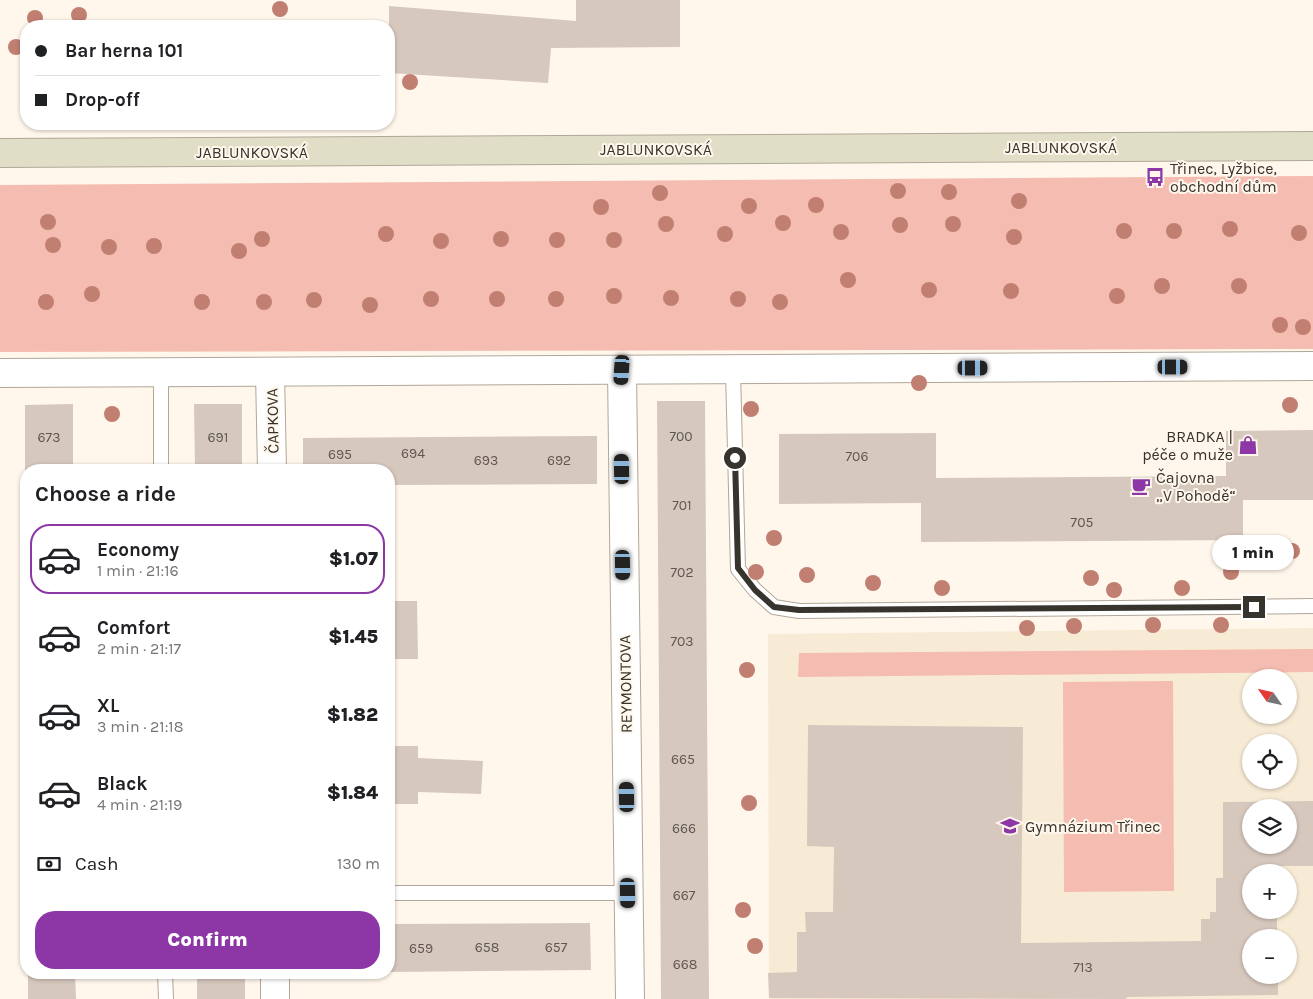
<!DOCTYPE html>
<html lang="en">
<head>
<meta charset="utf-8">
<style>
	:root { --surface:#fff; --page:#f6f6f6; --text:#202124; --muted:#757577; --line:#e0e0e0; --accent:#8c37a5 }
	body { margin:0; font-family:Karla,sans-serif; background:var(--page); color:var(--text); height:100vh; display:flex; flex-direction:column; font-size:19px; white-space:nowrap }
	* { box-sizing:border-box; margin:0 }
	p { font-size:16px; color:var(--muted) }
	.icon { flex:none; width:28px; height:28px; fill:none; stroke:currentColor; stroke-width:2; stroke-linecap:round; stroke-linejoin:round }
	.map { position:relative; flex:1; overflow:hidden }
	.drawer { position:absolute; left:20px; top:464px; width:375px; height:515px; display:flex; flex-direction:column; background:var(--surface); border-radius:20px; box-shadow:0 1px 4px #0004 }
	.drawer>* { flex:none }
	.banner { position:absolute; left:20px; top:20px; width:375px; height:110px; border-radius:20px; box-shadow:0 1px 4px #0004; display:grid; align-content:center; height:110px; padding:0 15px; background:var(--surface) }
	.needle { width:32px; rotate:304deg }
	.controls { position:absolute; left:1242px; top:669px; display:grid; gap:10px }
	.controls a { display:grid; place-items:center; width:55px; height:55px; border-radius:50%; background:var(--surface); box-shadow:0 1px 4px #0004; font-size:25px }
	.end { position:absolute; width:22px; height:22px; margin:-11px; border:6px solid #37332d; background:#fff; box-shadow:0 0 0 2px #fff }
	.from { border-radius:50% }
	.bubble { position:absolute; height:35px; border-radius:18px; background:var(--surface); box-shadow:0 1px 4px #0004; font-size:16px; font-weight:800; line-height:35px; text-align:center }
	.car { position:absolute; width:15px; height:30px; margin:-15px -8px; border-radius:6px; box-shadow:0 0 4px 1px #0007; background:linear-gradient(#222 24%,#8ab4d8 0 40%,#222 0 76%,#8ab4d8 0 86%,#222 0) }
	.banner b { display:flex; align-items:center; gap:18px; height:48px; font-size:19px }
	.banner b+b { border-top:1px solid var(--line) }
	.banner i { width:12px; height:12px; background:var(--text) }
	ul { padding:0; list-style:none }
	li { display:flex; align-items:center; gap:15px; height:70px; margin:0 10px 8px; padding:0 5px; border:2px solid transparent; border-radius:20px }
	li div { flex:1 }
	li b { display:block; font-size:19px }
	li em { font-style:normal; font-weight:800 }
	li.selected { border-color:var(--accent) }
	li>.icon { width:45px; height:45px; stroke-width:1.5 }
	h2 { padding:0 15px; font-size:22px; line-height:60px }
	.pay { display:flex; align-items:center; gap:12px; height:55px; padding:0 15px; font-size:19px }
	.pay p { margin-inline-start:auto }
	.primary-button { display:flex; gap:10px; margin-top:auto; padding:10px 15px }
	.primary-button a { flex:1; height:58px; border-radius:20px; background:var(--accent); color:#fff; font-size:20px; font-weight:800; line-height:58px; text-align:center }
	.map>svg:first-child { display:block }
	.built { fill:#f8ebd5; fill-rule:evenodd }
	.green { fill:#f5bcb1 }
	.building { fill:#d7c8be; fill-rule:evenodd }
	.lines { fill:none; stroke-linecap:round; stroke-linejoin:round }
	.lane-casing { stroke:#b0a799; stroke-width:16 }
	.street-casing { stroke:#b0a799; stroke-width:30 }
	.secondary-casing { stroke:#b0a799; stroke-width:30 }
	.lane { stroke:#fff; stroke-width:14 }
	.street { stroke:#fff; stroke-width:28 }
	.secondary { stroke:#e0dec7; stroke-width:28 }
	.tree { fill:#c17f71 }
	.route { stroke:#37332d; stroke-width:6 }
	.labels { text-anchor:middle; stroke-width:4; stroke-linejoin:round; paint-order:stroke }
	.number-label { font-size:14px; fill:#5f5851 }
	.street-label { font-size:16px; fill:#37332d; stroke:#fff7eb }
	.poi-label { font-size:16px; fill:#37332d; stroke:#fff7eb; text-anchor:start }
</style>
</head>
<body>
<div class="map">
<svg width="1313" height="999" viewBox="0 0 1313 999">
	<rect width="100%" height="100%" fill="#fff7eb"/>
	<path class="built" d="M1313,628V999H769L768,634ZM1251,678H1289V715H1251ZM1251,742H1289V780H1251ZM1251,808H1289V845H1251ZM1251,872H1289V910H1251ZM1251,938H1289V975H1251Z"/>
	<g class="green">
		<path d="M1313,176V349L0,352V185Z"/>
		<path d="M1313,649V672L798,677L799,653Z"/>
		<path d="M1173,681L1174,891L1064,892L1063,682Z"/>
	</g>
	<g class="building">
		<path d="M576,0H680V47L551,48L548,83L389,73V6L576,21Z"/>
		<path d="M657,401H705L709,999H661Z"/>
		<path d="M73,404V470H25V405Z"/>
		<path d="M194,404H242V470H195Z"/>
		<path d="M1313,430V500H1243V540L921,542V503L779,504V434L936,433V478L1226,476V431Z"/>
		<path d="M597,436V484L389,485V470H303V438Z"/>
		<path d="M389,601H417L418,659H389Z"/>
		<path d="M808,725L1023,727L1021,943L1201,941V919H1210V912H1216V878H1223V802L1313,801V866H1277V872H1251V910H1277V938H1251V975H1278V995L1127,997L1126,999L769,998L768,973L797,972V932H806L805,912H833L834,847L807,846ZM1251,808H1289V845H1251Z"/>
		<path d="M389,746H418V758L483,761L481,794L418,792V804H389Z"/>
		<path d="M590,923L591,970L389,972V924Z"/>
		<path d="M28,972H75L76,999H28Z"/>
		<rect x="197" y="972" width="48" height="27"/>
	</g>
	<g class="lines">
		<g class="lane-casing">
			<g id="lane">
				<path d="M733,371L738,569L755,590L774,607L799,611L1313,606"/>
				<path d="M161,374V470"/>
				<path d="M389,893H628"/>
				<path d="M165,972L166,999"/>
			</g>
		</g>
		<g class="street-casing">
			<g id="street">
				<path d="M622,370L630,999"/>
				<path d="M0,373L1313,366"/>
				<path d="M270,373L272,470"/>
				<path d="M275,972V999"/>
			</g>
		</g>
		<g class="secondary-casing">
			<path id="secondary" d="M0,153L1313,146"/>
		</g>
		<use href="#lane" class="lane"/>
		<use href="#street" class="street"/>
		<use href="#secondary" class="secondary"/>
	</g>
	<g class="tree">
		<circle cx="280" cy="9" r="8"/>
		<circle cx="79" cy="15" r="8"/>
		<circle cx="35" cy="18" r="8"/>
		<circle cx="16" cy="47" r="8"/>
		<circle cx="410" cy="82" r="8"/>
		<circle cx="898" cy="191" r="8"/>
		<circle cx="949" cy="192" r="8"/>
		<circle cx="660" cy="193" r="8"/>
		<circle cx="1019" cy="201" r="8"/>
		<circle cx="816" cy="205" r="8"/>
		<circle cx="749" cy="206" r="8"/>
		<circle cx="601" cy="207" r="8"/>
		<circle cx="48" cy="222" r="8"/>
		<circle cx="783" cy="223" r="8"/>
		<circle cx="666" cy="224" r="8"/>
		<circle cx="953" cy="224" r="8"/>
		<circle cx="900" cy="225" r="8"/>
		<circle cx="1230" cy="229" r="8"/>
		<circle cx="1124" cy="231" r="8"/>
		<circle cx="1174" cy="231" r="8"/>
		<circle cx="841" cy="232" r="8"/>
		<circle cx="1299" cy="233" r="8"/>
		<circle cx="386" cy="234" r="8"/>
		<circle cx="725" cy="234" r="8"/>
		<circle cx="1014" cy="237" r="8"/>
		<circle cx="262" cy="239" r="8"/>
		<circle cx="501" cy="239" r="8"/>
		<circle cx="557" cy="240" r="8"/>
		<circle cx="614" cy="240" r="8"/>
		<circle cx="441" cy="241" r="8"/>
		<circle cx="53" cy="245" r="8"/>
		<circle cx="154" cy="246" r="8"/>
		<circle cx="109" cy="247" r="8"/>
		<circle cx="239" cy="251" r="8"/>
		<circle cx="848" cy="280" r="8"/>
		<circle cx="1162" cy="286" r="8"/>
		<circle cx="1239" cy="286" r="8"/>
		<circle cx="929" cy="290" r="8"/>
		<circle cx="1011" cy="291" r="8"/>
		<circle cx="92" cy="294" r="8"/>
		<circle cx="614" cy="296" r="8"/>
		<circle cx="1117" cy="296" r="8"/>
		<circle cx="671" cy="298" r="8"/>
		<circle cx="431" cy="299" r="8"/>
		<circle cx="497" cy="299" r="8"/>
		<circle cx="556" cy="299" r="8"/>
		<circle cx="738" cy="299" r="8"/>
		<circle cx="314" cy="300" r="8"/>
		<circle cx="46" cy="302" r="8"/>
		<circle cx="202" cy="302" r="8"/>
		<circle cx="264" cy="302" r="8"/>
		<circle cx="780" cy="302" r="8"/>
		<circle cx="370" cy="305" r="8"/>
		<circle cx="1280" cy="325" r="8"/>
		<circle cx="1303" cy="327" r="8"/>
		<circle cx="919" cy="383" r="8"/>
		<circle cx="1290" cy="405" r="8"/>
		<circle cx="751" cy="409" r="8"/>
		<circle cx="112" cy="414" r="8"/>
		<circle cx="774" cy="538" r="8"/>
		<circle cx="1272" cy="545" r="8"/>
		<circle cx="1292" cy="551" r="8"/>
		<circle cx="756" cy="572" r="8"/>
		<circle cx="1231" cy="572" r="8"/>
		<circle cx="807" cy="575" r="8"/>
		<circle cx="1091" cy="578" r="8"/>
		<circle cx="873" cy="583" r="8"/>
		<circle cx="942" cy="588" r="8"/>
		<circle cx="1182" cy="588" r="8"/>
		<circle cx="1114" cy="590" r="8"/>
		<circle cx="1153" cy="625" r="8"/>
		<circle cx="1221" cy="625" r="8"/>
		<circle cx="1074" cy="626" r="8"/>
		<circle cx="1027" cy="628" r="8"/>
		<circle cx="747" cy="670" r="8"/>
		<circle cx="749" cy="803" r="8"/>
		<circle cx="743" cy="910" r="8"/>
		<circle cx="755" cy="946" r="8"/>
	</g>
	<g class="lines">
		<path class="route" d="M735,458L738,568L755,590L774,607L799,610L1254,607"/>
	</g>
	<defs>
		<g id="bus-bare" transform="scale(1.5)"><path d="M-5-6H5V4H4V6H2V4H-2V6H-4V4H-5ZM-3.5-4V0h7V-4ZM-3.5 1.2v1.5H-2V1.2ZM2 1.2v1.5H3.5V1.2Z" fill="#8c37a5" stroke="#fff7eb" stroke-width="2.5" paint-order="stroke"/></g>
		<g id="shop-bare" transform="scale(1.5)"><path d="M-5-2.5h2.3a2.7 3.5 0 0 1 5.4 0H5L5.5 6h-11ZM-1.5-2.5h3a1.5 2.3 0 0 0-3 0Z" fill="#8c37a5" stroke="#fff7eb" stroke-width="2.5" paint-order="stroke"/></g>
		<g id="cafe-bare" transform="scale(1.5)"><path d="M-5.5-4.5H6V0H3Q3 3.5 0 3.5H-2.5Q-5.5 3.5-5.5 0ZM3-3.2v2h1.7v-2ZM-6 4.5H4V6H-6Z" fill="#8c37a5" stroke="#fff7eb" stroke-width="2.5" paint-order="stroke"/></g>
		<g id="school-bare" transform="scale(1.5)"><path d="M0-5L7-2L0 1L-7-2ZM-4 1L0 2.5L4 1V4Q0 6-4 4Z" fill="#8c37a5" stroke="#fff7eb" stroke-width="2.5" paint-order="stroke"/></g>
	</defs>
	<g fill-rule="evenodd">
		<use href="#bus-bare" x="1155" y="177"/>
		<use href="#shop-bare" x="1248" y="445"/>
		<use href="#cafe-bare" x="1141" y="486"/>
		<use href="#school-bare" x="1010" y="826"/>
	</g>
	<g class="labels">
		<g class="number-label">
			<text x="681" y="441">700</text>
			<text x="49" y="442">673</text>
			<text x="218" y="442">691</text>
			<text x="413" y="458">694</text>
			<text x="340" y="459">695</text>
			<text x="857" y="461">706</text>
			<text x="486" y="465">693</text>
			<text x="559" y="465">692</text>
			<text x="682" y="510">701</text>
			<text x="1082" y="527">705</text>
			<text x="682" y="577">702</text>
			<text x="682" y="646">703</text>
			<text x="683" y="764">665</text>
			<text x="684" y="833">666</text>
			<text x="684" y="900">667</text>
			<text x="487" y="952">658</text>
			<text x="556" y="952">657</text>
			<text x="421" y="953">659</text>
			<text x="685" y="969">668</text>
			<text x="1083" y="972">713</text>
		</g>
		<g class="street-label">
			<text x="1061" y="153">JABLUNKOVSKÁ</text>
			<text x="656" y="155">JABLUNKOVSKÁ</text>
			<text x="252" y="158">JABLUNKOVSKÁ</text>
			<text transform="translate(272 421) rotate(-91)" y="6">ČAPKOVA</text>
			<text transform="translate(625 684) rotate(-91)" y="6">REYMONTOVA</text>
		</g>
		<g class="poi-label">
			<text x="1170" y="174">Třinec, Lyžbice,<tspan x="1170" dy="18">obchodní dům</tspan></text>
			<text x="1233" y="442" text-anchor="end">BRADKA |<tspan x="1233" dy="18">péče o muže</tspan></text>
			<text x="1156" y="483">Čajovna<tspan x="1156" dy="18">„V Pohodě“</tspan></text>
			<text x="1025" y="832">Gymnázium Třinec</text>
		</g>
	</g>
</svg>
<div class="controls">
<a><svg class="needle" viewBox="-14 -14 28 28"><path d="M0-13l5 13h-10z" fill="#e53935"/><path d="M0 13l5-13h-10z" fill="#757577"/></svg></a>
<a><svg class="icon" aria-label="locate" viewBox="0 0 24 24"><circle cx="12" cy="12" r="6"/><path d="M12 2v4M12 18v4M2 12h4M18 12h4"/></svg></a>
<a><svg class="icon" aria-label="layers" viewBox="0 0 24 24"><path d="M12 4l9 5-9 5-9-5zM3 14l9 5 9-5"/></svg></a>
<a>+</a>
<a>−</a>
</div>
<i class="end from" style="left:735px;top:458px"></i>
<i class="end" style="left:1254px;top:607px"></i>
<div class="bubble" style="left:1212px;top:535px;width:82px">1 min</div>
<i class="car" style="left:1173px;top:367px;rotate:90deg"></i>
<i class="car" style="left:973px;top:368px;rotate:90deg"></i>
<i class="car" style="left:622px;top:370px;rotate:184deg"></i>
<i class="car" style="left:622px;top:469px;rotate:359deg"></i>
<i class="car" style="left:623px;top:565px;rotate:179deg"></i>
<i class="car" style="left:627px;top:797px;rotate:359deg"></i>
<i class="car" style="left:628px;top:893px;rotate:179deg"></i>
<div class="banner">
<b><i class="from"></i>Bar herna 101</b>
<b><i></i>Drop-off</b>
</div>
<section class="drawer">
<h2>Choose a ride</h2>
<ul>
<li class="selected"><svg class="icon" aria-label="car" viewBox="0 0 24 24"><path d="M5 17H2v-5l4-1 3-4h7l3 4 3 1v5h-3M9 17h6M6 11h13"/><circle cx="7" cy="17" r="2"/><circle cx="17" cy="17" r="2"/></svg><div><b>Economy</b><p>1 min · 21:16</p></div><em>$1.07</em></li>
<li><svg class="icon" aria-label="car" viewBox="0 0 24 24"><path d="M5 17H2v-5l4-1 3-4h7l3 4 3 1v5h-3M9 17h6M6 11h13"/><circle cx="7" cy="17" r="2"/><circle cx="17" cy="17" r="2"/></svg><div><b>Comfort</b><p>2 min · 21:17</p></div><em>$1.45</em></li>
<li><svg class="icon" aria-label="car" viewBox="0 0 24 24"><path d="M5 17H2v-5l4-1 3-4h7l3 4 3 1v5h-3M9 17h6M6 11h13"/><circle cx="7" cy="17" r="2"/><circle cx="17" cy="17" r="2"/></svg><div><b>XL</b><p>3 min · 21:18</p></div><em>$1.82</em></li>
<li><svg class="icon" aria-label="car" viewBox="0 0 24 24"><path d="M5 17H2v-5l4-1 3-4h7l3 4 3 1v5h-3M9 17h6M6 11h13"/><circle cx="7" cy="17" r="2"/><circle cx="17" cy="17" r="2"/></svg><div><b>Black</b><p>4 min · 21:19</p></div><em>$1.84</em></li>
</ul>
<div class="pay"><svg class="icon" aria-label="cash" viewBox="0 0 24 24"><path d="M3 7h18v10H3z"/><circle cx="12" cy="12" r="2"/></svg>Cash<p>130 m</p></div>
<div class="primary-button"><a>Confirm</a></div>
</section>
</div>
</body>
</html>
